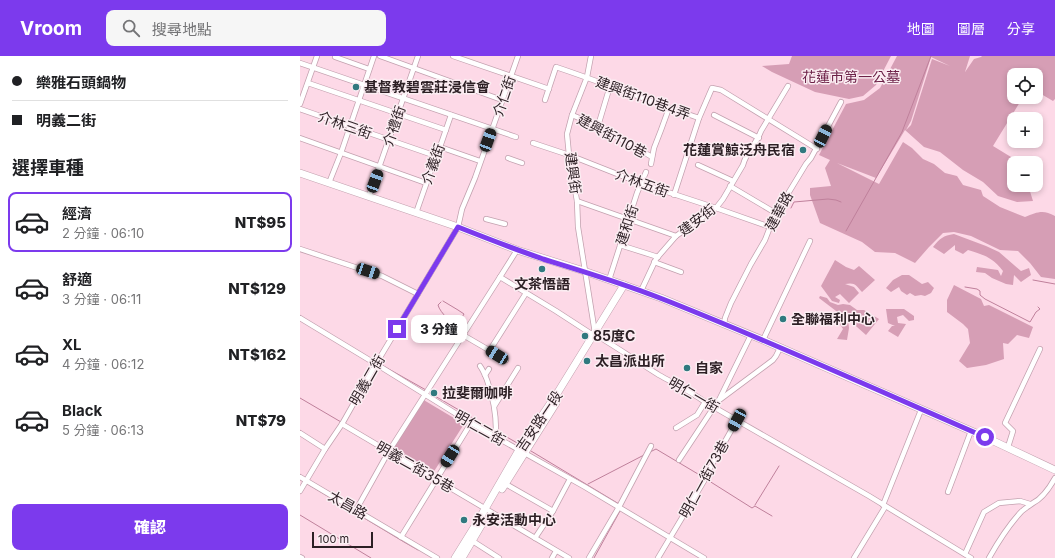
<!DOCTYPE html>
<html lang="zh-TW">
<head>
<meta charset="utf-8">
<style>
	:root { --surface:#fff; --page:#f6f6f6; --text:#202124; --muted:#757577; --line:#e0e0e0; --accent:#7c3aed }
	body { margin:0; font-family:Inter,"Noto Sans TC",sans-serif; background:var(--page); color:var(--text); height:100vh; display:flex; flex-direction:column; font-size:15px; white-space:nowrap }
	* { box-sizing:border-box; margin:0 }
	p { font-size:13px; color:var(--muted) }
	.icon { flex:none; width:22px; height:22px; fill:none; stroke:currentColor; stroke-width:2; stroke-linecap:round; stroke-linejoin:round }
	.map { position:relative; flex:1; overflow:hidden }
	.panel { display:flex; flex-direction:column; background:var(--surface); width:300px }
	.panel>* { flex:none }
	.banner { display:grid; align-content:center; height:88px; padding:0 12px; background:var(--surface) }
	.controls { position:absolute; left:707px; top:12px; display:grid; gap:8px }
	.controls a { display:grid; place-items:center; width:36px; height:36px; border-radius:8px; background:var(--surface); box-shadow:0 2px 6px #0003; font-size:20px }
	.scale { position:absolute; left:12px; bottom:10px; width:61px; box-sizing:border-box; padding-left:4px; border:2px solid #2c1f24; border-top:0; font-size:11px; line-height:14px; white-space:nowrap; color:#2c1f24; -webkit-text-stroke:3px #fbedf2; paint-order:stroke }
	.end { position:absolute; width:18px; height:18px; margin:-9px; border:5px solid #7c3aed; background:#fff; box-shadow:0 0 0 2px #fff }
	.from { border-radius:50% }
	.bubble { position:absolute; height:28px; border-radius:8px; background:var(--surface); box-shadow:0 2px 6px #0003; font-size:13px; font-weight:800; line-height:28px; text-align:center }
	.car { position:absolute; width:12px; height:24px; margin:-12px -6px; border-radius:5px; box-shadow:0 0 3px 1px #0007; background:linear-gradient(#222 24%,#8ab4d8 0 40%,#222 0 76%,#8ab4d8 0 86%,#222 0) }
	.banner b { display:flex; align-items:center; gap:14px; height:38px; font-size:15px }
	.banner b+b { border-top:1px solid var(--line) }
	.banner i { width:10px; height:10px; background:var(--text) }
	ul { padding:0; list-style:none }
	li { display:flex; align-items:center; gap:12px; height:60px; margin:0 8px 6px; padding:0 4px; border:2px solid transparent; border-radius:8px }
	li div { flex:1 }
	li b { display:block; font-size:15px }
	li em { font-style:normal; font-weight:800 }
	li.on { border-color:var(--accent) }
	li>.icon { width:36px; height:36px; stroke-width:1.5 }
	h2 { padding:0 12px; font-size:18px; line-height:48px }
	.action { display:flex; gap:8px; margin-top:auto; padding:8px 12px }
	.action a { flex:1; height:46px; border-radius:8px; background:var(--accent); color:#fff; font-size:16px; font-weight:800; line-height:46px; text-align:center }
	header { display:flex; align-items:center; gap:24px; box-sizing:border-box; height:56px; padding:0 20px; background:var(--accent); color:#fff }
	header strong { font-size:19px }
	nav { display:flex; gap:22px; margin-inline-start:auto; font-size:14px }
	.search { width:280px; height:36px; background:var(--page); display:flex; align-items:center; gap:10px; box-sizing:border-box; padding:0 14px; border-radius:8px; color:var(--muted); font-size:15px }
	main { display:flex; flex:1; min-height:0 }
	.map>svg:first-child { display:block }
	.green { fill:#d69eb5; fill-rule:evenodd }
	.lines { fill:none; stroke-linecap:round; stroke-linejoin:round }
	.stream { stroke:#bf809b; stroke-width:1 }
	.street-casing { stroke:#c3a1af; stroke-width:6 }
	.secondary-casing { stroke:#c3a1af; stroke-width:8 }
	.street { stroke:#fff; stroke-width:4.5 }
	.secondary { stroke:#fff; stroke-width:7 }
	.route { stroke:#7c3aed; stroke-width:5 }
	.poi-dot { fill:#30797f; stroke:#fbedf2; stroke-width:1.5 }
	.labels { text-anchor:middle; stroke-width:3; stroke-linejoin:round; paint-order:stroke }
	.park-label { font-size:14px; fill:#6c2047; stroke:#fbedf2 }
	.poi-label { font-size:14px; font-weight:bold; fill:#2c1f24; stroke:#fbedf2; text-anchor:start }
	.street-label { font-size:14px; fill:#2c1f24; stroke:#fbedf2 }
</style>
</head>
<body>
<header>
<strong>Vroom</strong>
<div class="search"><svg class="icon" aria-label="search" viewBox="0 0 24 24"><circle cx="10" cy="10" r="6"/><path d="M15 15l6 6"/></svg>搜尋地點</div>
<nav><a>地圖</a><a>圖層</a><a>分享</a></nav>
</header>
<main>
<section class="panel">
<div class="banner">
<b><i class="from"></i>樂雅石頭鍋物</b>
<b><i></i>明義二街</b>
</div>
<h2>選擇車種</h2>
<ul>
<li class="on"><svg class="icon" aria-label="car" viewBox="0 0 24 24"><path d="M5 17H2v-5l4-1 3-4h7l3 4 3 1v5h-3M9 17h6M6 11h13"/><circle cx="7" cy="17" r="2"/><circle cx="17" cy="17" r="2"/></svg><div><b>經濟</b><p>2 分鐘 · 06:10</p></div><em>NT$95</em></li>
<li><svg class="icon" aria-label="car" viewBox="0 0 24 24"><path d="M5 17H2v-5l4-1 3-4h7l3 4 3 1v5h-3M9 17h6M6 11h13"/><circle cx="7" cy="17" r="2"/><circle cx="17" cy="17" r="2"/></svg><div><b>舒適</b><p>3 分鐘 · 06:11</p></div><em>NT$129</em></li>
<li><svg class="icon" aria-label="car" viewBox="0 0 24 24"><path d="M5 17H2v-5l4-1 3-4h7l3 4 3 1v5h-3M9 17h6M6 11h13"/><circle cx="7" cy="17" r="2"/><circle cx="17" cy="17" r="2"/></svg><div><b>XL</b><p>4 分鐘 · 06:12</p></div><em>NT$162</em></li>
<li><svg class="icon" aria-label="car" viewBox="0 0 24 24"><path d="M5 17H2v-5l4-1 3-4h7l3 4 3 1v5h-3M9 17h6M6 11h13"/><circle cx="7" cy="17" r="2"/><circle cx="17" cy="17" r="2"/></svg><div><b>Black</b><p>5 分鐘 · 06:13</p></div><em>NT$79</em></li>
</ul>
<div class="action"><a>確認</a></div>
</section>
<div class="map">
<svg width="755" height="502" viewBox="0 0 755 502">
	<rect width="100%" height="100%" fill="#fdd9e7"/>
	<g class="green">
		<path d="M492,0H591L576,29L563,40L549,43L515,36L472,16L462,10L489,8Z"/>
		<path d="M597,0H670L665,16L674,3L681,1L682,0H755V43L753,45L736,35V19H714V41H723L693,90L721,107H714V129H728L733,145L717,146L698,140L683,126L663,114L640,96L624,91L605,74L576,122L537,107L579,128L603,86L612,92L623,103L634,108L645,117L657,120L663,129L681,134L683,140L700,151L725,161C737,156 743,153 755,160V223L741,221L730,207L718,195L700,194L671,180L654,176L643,177L629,191L615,207L595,197L575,196L562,186L520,167L510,139V132L531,130L525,112L530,104L519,99L546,48L564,44L580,32ZM631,1L650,10L632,3L611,69L606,74L611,65Z"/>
		<path d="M654,178L686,190L699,196L721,215L729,212L731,219L721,226L714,219L713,229L706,228L692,222L685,217L676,216L677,211L698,214L701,220L703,215C692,201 684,199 668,194L663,198L655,194V189L644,198L633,191C640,182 643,180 654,178Z"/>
		<path d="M535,204L546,211L554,214L559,210L575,224L562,236C556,229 555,226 545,228L554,231L559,237L549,247L540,238L535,241L540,244L539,247L532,245L521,230Z"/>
		<path d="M602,219H609L622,228L628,226L634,232L631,237L625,240L621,239L615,240L610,237L607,239L601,235L599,231L591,236L586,232L593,224Z"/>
		<path d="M654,229L681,243L684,250L689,249L733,271L729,282L717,279L708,288L703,287L704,303L686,309L667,312L659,305L670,287L668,273L663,268L647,256V244Z"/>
		<path d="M520,240L527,242L530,246L538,249L543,248L550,249L557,254H564L579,263L566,279L548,263L549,272L547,284L537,283L543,273L539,267L540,258L519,242Z"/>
		<path d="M586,253H604L614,260V264L609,265L603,259L597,261L598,267L606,268L598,281L588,275L592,270H595L588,267Z"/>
		<path d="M122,343L164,368L133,417L91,391Z"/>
	</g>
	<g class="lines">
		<g class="stream">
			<path d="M491,152L494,146L528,143L536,144L541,146"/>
			<path d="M546,175L602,76L631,0"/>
			<path d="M733,224L755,228"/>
			<path d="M665,231L677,233L680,235V239L685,243L730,266L736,256L740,253L738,251"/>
			<path d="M143,245L158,254L164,258L156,271"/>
			<path d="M141,246L138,249C140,257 153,268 159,273"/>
			<path d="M78,307L126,334"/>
			<path d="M128,336L195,375"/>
			<path d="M0,342L41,366"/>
			<path d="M198,376L219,388"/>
			<path d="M231,395L319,448"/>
			<path d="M350,396L356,393L403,421"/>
			<path d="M406,423L452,452L455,450L472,460"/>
			<path d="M6,427L104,486L118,494"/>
			<path d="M288,428L344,399"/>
			<path d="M455,449L479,410"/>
			<path d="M321,450L332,457"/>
			<path d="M0,459L71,502"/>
			<path d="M126,498L130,500"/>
			<path d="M294,502L320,455L318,454"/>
		</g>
		<g class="street-casing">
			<g id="street">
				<path d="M80,0L202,44"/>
				<path d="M153,0L249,33"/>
				<path d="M291,0L287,21L272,59L267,78L269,99L277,145L278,171L295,277"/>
				<path d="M35,1L69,13"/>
				<path d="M0,7L216,81"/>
				<path d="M8,27L146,74"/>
				<path d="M245,44L256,11C304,27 351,46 399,62"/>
				<path d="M0,48L17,0"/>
				<path d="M0,53L136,100"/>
				<path d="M272,59L298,70L352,101"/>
				<path d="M414,59L459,82"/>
				<path d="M298,70L310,30"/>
				<path d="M0,82L126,127"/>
				<path d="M233,87L269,99L340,127L416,152L470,171"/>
				<path d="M140,91L180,105"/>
				<path d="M208,102L222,107"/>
				<path d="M351,108L354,92L361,74L369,52"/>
				<path d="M398,109L433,125"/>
				<path d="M29,127L41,97L74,0"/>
				<path d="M430,130L479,159"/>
				<path d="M374,139L399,62L412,32L421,34L517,93"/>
				<path d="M69,140L118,0"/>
				<path d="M277,145L376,180"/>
				<path d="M116,157L136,100L140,91L151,59"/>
				<path d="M186,163L205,168"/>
				<path d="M320,189L358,201"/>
				<path d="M0,193L82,220L118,238"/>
				<path d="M354,206L381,216"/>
				<path d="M200,221L256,255L293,279H296C318,292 338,306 359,319C375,328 390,335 405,346L569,440L671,502"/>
				<path d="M309,224L337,137L346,116"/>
				<path d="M341,235L356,203L376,180L416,152L423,143L443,109C446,96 457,87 461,75L488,30"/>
				<path d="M0,262L76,308L171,367L285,431L404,502"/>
				<path d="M424,268L425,262L431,247L451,208L465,184L470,171L479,159L489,136L506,108L511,102L541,46"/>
				<path d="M163,279L206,304"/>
				<path d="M463,284L510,185"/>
				<path d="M190,294L226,237"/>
				<path d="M180,310C183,314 185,319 187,324C193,341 196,357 196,374"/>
				<path d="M185,319L189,313"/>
				<path d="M419,344L451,279"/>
				<path d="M195,349L218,312"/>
				<path d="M42,368L269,502"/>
				<path d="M376,372L397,359L405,346"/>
				<path d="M0,377L25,393"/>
				<path d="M708,391L713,375L705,367L740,293"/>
				<path d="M379,404L418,345L473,304L476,300L480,292"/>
				<path d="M0,421L137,502"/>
				<path d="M204,427L253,455"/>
				<path d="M0,435L25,393L42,368L76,308L158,171L162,153L175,122L218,0"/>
				<path d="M648,436L671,375"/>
				<path d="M583,449L621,354"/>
				<path d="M56,454L89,395L200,221L217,194"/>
				<path d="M101,481L171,367"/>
				<path d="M235,482L253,455L270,423"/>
				<path d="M171,484L199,502"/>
				<path d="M665,498L684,456L699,447L720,445L730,448"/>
				<path d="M0,501L2,502"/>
				<path d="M252,502L256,495"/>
				<path d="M289,502L319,451L351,390"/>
				<path d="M358,502L404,425L405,421L437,364"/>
				<path d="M554,502L585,451"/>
				<path d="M689,502C698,486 708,470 721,456C724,453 729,450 733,447C743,442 750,431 755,422"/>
			</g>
		</g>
		<g class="secondary-casing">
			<g id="secondary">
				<path d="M0,117L158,171L217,194L284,215L361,242L463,284L685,381L755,414"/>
				<path d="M202,433L256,347"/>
				<path d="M155,502L178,465L219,394L258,336L324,229"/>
				<path d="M162,502L182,468"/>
			</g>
		</g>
		<use href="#street" class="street"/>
		<use href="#secondary" class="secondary"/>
	</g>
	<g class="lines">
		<path class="route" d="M97,273L158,171C186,182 214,193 243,203C282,215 322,227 360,242C470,285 577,334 685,381"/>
	</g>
	<g class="poi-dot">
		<circle cx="56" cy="31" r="4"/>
		<circle cx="503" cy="94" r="4"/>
		<circle cx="242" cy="213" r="4"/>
		<circle cx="483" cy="263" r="4"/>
		<circle cx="285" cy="280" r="4"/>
		<circle cx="287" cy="305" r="4"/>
		<circle cx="387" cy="312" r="4"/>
		<circle cx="134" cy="337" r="4"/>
		<circle cx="164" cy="464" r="4"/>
	</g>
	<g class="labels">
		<g class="park-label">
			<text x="551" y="26">花蓮市第一公墓</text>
		</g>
		<g class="poi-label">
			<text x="64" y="36">基督教碧雲莊浸信會</text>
			<text x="495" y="99" text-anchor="end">花蓮賞鯨泛舟民宿</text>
			<text x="242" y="233" text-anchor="middle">文茶悟語</text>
			<text x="491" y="268">全聯福利中心</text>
			<text x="293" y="285">85度C</text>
			<text x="295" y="310">太昌派出所</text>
			<text x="395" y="317">自家</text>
			<text x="142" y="342">拉斐爾咖啡</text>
			<text x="172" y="469">永安活動中心</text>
		</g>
		<g class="street-label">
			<text transform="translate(204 40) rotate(-71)" y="5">介仁街</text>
			<text transform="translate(343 42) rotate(20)" y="5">建興街110巷4弄</text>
			<text transform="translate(45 69) rotate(19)" y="5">介林三街</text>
			<text transform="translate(94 70) rotate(-71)" y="5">介禮街</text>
			<text transform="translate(312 80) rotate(28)" y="5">建興街110巷</text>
			<text transform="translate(133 108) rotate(-70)" y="5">介義街</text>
			<text transform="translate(273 117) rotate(82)" y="5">建興街</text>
			<text transform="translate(342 127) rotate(20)" y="5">介林五街</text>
			<text transform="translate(479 155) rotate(-62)" y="5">建華路</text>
			<text transform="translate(397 164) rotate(-37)" y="5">建安街</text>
			<text transform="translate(327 169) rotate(-72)" y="5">建和街</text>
			<text transform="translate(67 324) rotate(-60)" y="5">明義二街</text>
			<text transform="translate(394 339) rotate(30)" y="5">明仁一街</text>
			<text transform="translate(239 365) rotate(-56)" y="5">吉安路一段</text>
			<text transform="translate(180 372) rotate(30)" y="5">明仁二街</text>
			<text transform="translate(115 411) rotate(30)" y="5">明義二街35巷</text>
			<text transform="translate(404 423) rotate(-61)" y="5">明仁一街73巷</text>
			<text transform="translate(48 449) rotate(30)" y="5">太昌路</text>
		</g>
	</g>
</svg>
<div class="controls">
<a><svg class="icon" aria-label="locate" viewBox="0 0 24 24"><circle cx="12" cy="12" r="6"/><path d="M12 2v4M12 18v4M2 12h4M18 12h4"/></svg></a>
<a>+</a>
<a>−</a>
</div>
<div class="scale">100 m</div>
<i class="end from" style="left:685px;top:381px"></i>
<i class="end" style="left:97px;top:273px"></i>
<div class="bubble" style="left:111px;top:259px;width:56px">3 分鐘</div>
<i class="car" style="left:523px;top:80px;rotate:27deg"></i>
<i class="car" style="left:188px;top:84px;rotate:20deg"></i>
<i class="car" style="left:75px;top:125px;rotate:20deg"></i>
<i class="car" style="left:68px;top:215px;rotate:108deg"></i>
<i class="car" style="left:197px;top:299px;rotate:302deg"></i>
<i class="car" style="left:437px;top:364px;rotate:209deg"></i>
<i class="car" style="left:150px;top:400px;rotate:212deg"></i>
</div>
</main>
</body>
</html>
